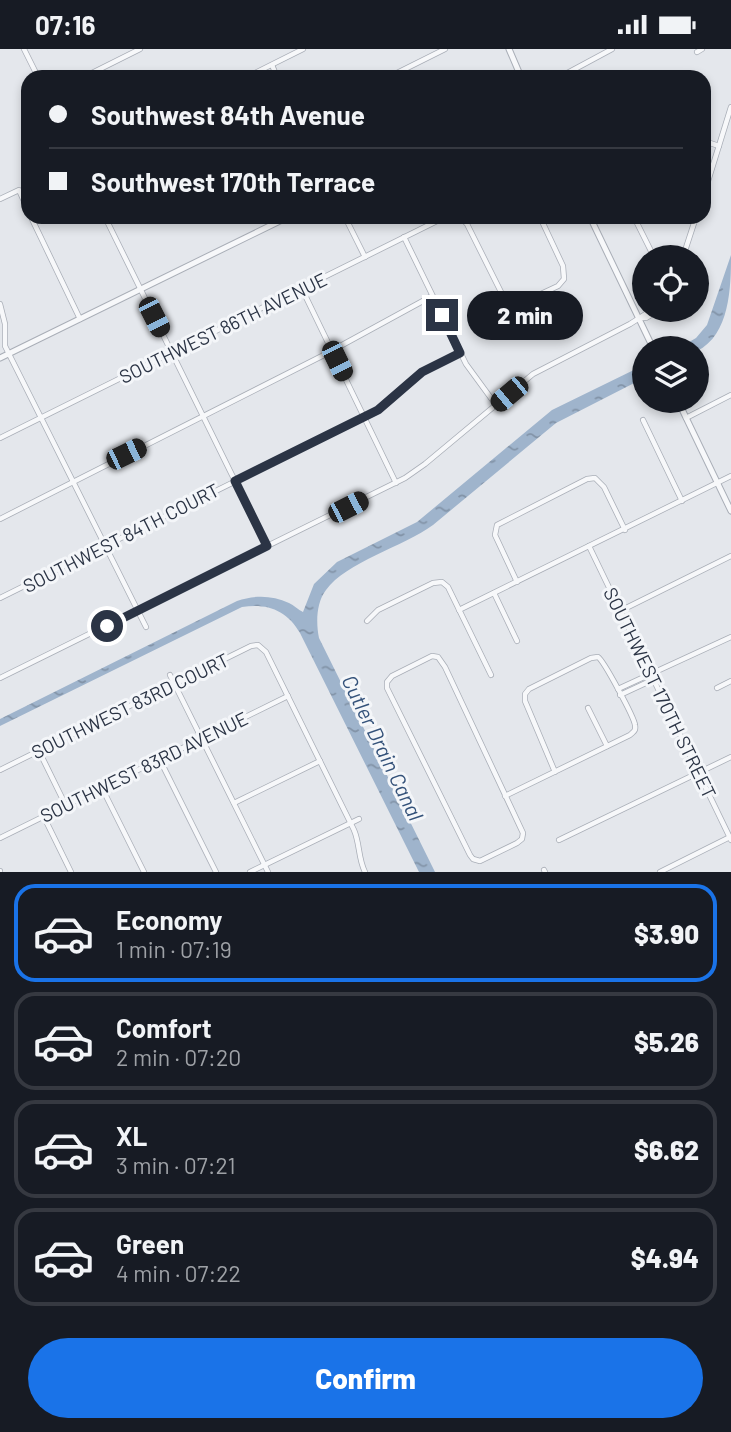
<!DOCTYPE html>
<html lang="en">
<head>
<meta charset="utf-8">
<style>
	:root { --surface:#171b24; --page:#242831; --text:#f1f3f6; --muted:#9ea1a6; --line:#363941; --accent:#1a73e8 }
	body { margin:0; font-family:Barlow,sans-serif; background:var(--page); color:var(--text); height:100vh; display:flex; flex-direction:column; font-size:26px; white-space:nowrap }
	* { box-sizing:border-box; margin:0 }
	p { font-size:23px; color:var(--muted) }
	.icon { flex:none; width:38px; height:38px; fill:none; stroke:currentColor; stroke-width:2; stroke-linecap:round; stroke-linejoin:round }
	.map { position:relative; height:823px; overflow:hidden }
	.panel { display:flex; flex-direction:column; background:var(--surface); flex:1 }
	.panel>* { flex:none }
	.top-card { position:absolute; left:21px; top:21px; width:690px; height:154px; border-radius:21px; box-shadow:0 4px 10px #0003; display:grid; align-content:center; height:154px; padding:0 28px; background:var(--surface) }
	.fabs { position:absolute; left:632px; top:196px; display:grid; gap:14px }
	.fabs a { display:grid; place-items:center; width:77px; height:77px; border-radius:50%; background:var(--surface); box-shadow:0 4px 10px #0003; font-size:35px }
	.end { position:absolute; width:32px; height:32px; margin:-16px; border:9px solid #2b3445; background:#fff; box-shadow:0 0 0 4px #fff }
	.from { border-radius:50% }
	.bubble { position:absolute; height:49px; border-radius:24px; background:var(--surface); box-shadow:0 4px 10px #0003; font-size:23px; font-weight:800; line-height:49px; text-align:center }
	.car { position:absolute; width:21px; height:42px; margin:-21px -10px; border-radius:9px; box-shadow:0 0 5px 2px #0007; background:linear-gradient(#222 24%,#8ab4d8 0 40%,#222 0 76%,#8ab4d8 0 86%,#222 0) }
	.top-card b { display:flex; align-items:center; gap:24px; height:66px; font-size:26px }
	.top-card b+b { border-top:2px solid var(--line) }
	.top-card i { width:18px; height:18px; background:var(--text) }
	ul { padding:12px 0 0; list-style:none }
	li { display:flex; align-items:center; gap:21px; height:98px; margin:0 14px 10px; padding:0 14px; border:4px solid var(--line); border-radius:21px }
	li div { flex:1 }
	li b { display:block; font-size:26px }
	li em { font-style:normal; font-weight:800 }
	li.current { border-color:var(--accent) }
	li>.icon { width:63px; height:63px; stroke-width:1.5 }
	.action { display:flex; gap:14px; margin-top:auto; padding:14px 28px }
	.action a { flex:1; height:80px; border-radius:42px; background:var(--accent); color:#fff; font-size:28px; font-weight:800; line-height:80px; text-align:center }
	.status { display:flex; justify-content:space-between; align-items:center; height:49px; padding:0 35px; background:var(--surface); direction:ltr }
	.status svg { height:19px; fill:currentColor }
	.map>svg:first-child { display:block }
	.water { fill:url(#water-ripples) }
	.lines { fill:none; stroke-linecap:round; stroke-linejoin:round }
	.minor-casing { stroke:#a9aeb7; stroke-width:6 }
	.tertiary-casing { stroke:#a9aeb7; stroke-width:7 }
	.minor { stroke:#f7f8fa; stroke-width:4.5 }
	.tertiary { stroke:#f7f8fa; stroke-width:5 }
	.route { stroke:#2b3445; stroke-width:9 }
	.labels { text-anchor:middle; stroke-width:6; stroke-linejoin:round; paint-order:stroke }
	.street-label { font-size:19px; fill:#2b3445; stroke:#f4f6f9 }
	.water-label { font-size:21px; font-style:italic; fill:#34527a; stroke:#f4f6f9 }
</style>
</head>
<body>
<div class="status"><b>07:16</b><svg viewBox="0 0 49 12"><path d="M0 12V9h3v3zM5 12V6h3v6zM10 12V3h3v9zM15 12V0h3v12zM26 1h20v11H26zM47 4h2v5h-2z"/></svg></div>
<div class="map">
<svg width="731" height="823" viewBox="0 0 731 823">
	<defs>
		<pattern id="water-ripples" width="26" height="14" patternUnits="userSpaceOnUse" patternTransform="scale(1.75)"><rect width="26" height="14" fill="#9fb4cc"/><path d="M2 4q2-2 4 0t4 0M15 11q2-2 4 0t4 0" fill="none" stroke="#8293a7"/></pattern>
	</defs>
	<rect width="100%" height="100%" fill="#e4e7ec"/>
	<g class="water">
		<path d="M731,206C731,238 730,286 697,302L696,299H679L696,289L707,276Z"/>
		<path d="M644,316V329L556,374L433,476C403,498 346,513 326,541C316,554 316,574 319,589L435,823H419L300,584C287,561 267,554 242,558L0,677V670L237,552C254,546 272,546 289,554C294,556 298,561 303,563L314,535L337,513L417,473L552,361Z"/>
	</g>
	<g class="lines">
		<g class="minor-casing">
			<g id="minor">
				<path d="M24,0L38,28"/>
				<path d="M697,3L702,0"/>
				<path d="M272,16L277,28"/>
				<path d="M84,28L140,0"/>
				<path d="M247,28L303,0"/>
				<path d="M389,28L445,0"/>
				<path d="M560,28L612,0"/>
				<path d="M704,92L719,97"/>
				<path d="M704,145L731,58"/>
				<path d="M0,150L19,141L28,161"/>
				<path d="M31,168L80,270"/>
				<path d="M105,168L267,497"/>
				<path d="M345,168L365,208"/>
				<path d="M460,168L467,175L506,253L513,258L558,237L564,230L563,217L540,168"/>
				<path d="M634,168L654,208"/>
				<path d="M404,188L466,315L496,356"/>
				<path d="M683,208L696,168"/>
				<path d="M302,240L396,434"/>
				<path d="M0,255L5,275V297L146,578"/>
				<path d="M639,269H646L659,261"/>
				<path d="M686,369L731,346"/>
				<path d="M643,371L682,452"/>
				<path d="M0,389L445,168"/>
				<path d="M0,470L322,307L432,247"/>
				<path d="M589,497L731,791"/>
				<path d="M517,533L495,486L497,476L587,430L595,429L604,438L625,481"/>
				<path d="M494,544L517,592"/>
				<path d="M0,549L373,364L386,355L416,327L460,304"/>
				<path d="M459,561L731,427"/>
				<path d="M622,561L731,507"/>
				<path d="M367,572L378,561L433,534L442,533L448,538L491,626"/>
				<path d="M432,607L438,608L445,618L523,784L522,790L517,794L480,812L473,810L470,806L387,639V633L392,627Z"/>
				<path d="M170,626L268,823"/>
				<path d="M0,629L405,429L425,415L533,325L630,275L652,261"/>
				<path d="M717,639L731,632"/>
				<path d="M618,640L731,588"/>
				<path d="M620,646L648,633L651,627"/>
				<path d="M588,659L607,697"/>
				<path d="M39,702L66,757"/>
				<path d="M160,711L216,823"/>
				<path d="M0,721L251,597L258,596L266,603L354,781C360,795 358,809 365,823"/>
				<path d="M102,739L144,823"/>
				<path d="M505,747L630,686C634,682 636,682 635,676C634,668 604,612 598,608L591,609L529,640L525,645V652L555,723"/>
				<path d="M234,754L320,712"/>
				<path d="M44,768L71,823"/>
				<path d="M0,789L288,647"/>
				<path d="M559,791L731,708"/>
				<path d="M544,821L545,823"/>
				<path d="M0,822V823"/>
				<path d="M250,823L359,770"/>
				<path d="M660,823L730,788"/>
			</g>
		</g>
		<g class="tertiary-casing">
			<g id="tertiary">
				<path d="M509,0L521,28"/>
				<path d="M590,168L653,299"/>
				<path d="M0,309L288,168"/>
				<path d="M678,352L731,462"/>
			</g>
		</g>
		<use href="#minor" class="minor"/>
		<use href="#tertiary" class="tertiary"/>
	</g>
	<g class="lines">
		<path class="route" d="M107,577L267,497L235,432L378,361L422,323L460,304L442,266"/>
	</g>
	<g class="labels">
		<g class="street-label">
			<text transform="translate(223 279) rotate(-26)" y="7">SOUTHWEST 86TH AVENUE</text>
			<text transform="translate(121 489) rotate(-27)" y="7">SOUTHWEST 84TH COURT</text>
			<text transform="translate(660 644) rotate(64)" y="7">SOUTHWEST 170TH STREET</text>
			<text transform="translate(130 657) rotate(-26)" y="7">SOUTHWEST 83RD COURT</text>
			<text transform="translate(144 718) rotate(-26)" y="7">SOUTHWEST 83RD AVENUE</text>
		</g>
		<g class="water-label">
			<text transform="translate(382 699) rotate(64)" y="7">Cutler Drain Canal</text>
		</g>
	</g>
</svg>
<div class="fabs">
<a><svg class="icon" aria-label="locate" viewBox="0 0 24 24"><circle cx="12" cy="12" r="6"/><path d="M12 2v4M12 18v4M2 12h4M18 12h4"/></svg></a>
<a><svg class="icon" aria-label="layers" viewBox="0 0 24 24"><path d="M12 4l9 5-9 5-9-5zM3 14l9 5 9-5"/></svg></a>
</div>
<i class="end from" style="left:107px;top:577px"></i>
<i class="end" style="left:442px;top:266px"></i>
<div class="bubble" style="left:467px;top:242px;width:116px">2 min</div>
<i class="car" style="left:154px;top:268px;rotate:153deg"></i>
<i class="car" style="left:337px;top:312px;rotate:154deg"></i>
<i class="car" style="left:509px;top:345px;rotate:230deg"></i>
<i class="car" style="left:126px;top:405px;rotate:64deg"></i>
<i class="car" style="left:348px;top:458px;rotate:63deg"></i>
<div class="top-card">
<b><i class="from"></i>Southwest 84th Avenue</b>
<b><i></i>Southwest 170th Terrace</b>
</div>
</div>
<section class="panel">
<ul>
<li class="current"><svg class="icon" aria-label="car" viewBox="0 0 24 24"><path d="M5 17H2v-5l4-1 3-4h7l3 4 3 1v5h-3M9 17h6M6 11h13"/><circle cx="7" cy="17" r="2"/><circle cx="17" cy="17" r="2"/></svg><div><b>Economy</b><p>1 min · 07:19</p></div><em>$3.90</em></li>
<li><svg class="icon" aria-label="car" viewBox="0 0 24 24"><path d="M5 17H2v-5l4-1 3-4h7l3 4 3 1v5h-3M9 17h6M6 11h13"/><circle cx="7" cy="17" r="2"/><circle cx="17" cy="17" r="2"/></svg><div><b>Comfort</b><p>2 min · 07:20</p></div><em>$5.26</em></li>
<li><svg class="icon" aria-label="car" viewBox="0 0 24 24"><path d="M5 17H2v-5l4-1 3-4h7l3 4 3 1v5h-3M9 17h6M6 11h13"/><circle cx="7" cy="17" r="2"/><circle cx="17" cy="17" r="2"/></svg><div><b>XL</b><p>3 min · 07:21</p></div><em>$6.62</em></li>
<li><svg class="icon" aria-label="car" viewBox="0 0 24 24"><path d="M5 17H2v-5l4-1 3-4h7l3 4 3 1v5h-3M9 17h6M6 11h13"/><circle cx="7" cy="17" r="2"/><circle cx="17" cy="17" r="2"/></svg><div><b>Green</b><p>4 min · 07:22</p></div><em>$4.94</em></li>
</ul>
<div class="action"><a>Confirm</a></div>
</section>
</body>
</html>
